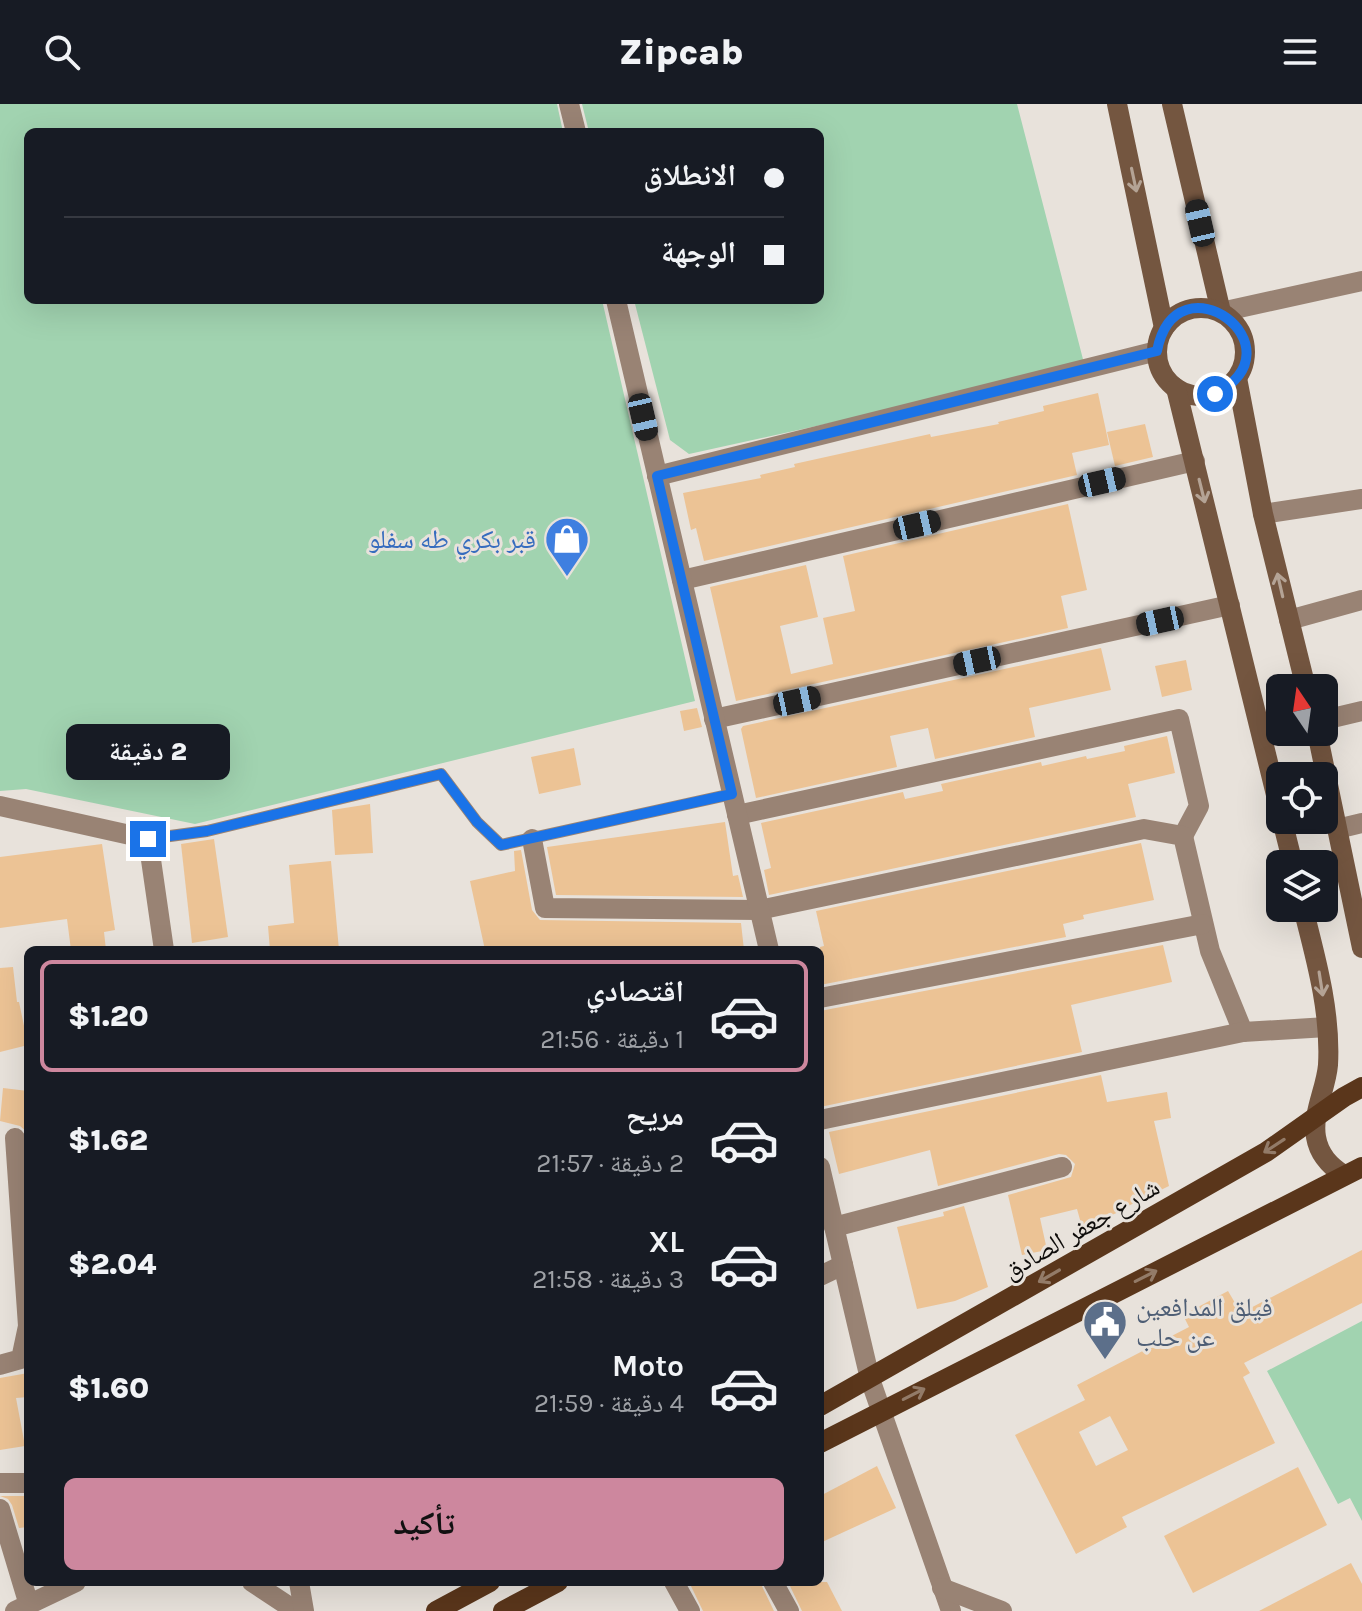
<!DOCTYPE html>
<html lang="ar">
<head>
<meta charset="utf-8">
<style>
	:root { --surface:#171b24; --page:#242831; --text:#f1f3f6; --muted:#9ea1a6; --line:#363941; --accent:#cd879e }
	body { margin:0; font-family:Karla,"Noto Naskh Arabic",sans-serif; background:var(--page); color:var(--text); direction:rtl; height:100vh; display:flex; flex-direction:column; font-size:30px; white-space:nowrap }
	* { box-sizing:border-box; margin:0 }
	p { font-size:26px; color:var(--muted) }
	.icon { flex:none; width:44px; height:44px; fill:none; stroke:currentColor; stroke-width:2; stroke-linecap:round; stroke-linejoin:round }
	.map { position:relative; flex:1; overflow:hidden; direction:ltr }
	.panel { position:absolute; left:24px; top:842px; width:800px; height:640px; display:flex; flex-direction:column; background:var(--surface); border-radius:12px; box-shadow:0 8px 32px #0002; direction:rtl }
	.panel>* { flex:none }
	.hud { position:absolute; left:24px; top:24px; width:800px; height:176px; border-radius:12px; box-shadow:0 8px 32px #0002; direction:rtl; display:grid; align-content:center; height:176px; padding:0 40px; background:var(--surface) }
	.needle { width:52px; rotate:347deg }
	.controls { position:absolute; left:1266px; top:570px; display:grid; gap:16px }
	.controls a { display:grid; place-items:center; width:72px; height:72px; border-radius:12px; background:var(--surface); box-shadow:0 8px 32px #0002; font-size:40px }
	.end { position:absolute; width:36px; height:36px; margin:-18px; border:10px solid #1a73e8; background:#fff; box-shadow:0 0 0 4px #fff }
	.from { border-radius:50% }
	.bubble { position:absolute; height:56px; border-radius:12px; background:var(--surface); box-shadow:0 8px 32px #0002; font-size:26px; font-weight:800; line-height:56px; text-align:center; direction:rtl }
	.car { position:absolute; width:24px; height:48px; margin:-24px -12px; border-radius:10px; box-shadow:0 0 6px 2px #0007; background:linear-gradient(#222 24%,#8ab4d8 0 40%,#222 0 76%,#8ab4d8 0 86%,#222 0) }
	.hud b { display:flex; align-items:center; gap:28px; height:76px; font-size:30px }
	.hud b+b { border-top:2px solid var(--line) }
	.hud i { width:20px; height:20px; background:var(--text) }
	ul { padding:14px 0 0; list-style:none }
	li { display:flex; align-items:center; gap:24px; height:112px; margin:0 16px 12px; padding:0 24px; border:4px solid transparent; border-radius:12px }
	li div { flex:1 }
	li b { display:block; font-size:30px }
	li em { font-style:normal; font-weight:800 }
	li.on { border-color:var(--accent) }
	li>.icon { width:72px; height:72px; stroke-width:1.5 }
	.button { display:flex; gap:16px; margin-top:auto; padding:16px 40px }
	.button a { flex:1; height:92px; border-radius:12px; background:var(--accent); color:#111; font-size:32px; font-weight:800; line-height:92px; text-align:center }
	header { display:flex; justify-content:space-between; align-items:center; height:104px; padding:0 40px; background:var(--surface); font-size:36px; font-weight:800 }
	.map>svg:first-child { display:block }
	.green { fill:#a1d3b0 }
	.building { fill:#ecc395; fill-rule:evenodd }
	.lines { fill:none; stroke-linecap:round; stroke-linejoin:round }
	.service { stroke:#998374; stroke-width:12 }
	.minor { stroke:#998374; stroke-width:20 }
	.tertiary { stroke:#998374; stroke-width:20 }
	.secondary { stroke:#745640; stroke-width:20 }
	.primary { stroke:#5a361b; stroke-width:20 }
	.oneway { stroke:#b4a395 }
	.oneway2 { stroke:#937b68 }
	.route { stroke:#1a73e8; stroke-width:10 }
	.labels { text-anchor:middle; stroke-width:6; stroke-linejoin:round; paint-order:stroke }
	.shop-label { font-size:26px; fill:#366cbe; stroke:#e8e2db; text-anchor:end }
	.street-label { font-size:26px; fill:#0e0c0a; stroke:#e8e2db }
	.service-label { font-size:26px; fill:#4e5e75; stroke:#e8e2db; text-anchor:start }
</style>
</head>
<body>
<header><svg class="icon" aria-label="menu" viewBox="0 0 24 24"><path d="M4 6h16M4 12h16M4 18h16"/></svg>Zipcab<svg class="icon" aria-label="search" viewBox="0 0 24 24"><circle cx="10" cy="10" r="6"/><path d="M15 15l6 6"/></svg></header>
<div class="map">
<svg width="1362" height="1507" viewBox="0 0 1362 1507">
	<rect width="100%" height="100%" fill="#e8e2db"/>
	<g class="green">
		<path d="M0,0H557L563,28H28V196H602L695,597L195,720L26,685L0,687Z"/>
		<path d="M582,0H1017L1085,263L689,350L670,336L634,196H820V28H589Z"/>
		<path d="M1362,1217V1417L1350,1394L1338,1400L1267,1267Z"/>
	</g>
	<g class="building">
		<path d="M1098,289L1109,341L1072,349L1077,371L704,457L696,424L691,426L683,389L761,374L760,371L795,363L794,360L930,330L931,333L999,320L998,318L1044,307L1043,302Z"/>
		<path d="M1145,320L1153,353L1115,362L1107,328Z"/>
		<path d="M1068,400L1087,486L1061,492L1068,524L736,597L710,483L806,461L818,513L780,522L791,570L833,560L823,514L855,507L843,452Z"/>
		<path d="M1101,544L1111,586L1029,604L1035,633L935,655L928,624L890,632L897,663L756,694L741,625L743,622Z"/>
		<path d="M1186,556L1192,586L1162,593L1155,562Z"/>
		<path d="M697,604L702,623L684,627L680,607Z"/>
		<path d="M1167,632L1175,669L1128,680L1136,713L769,791L764,766L771,764L761,719L903,688L905,695L943,687L941,680L1041,658L1042,662L1086,652L1087,655L1125,647L1124,642Z"/>
		<path d="M574,644L581,681L539,690L531,653Z"/>
		<path d="M370,700L373,749L335,751L332,706Z"/>
		<path d="M725,718L733,772L738,771L743,793L556,791L547,743Z"/>
		<path d="M214,735L228,833L192,839L181,740Z"/>
		<path d="M1141,739L1154,796L1083,811L1084,815L1063,820L1066,833L820,881V843L824,842L816,807Z"/>
		<path d="M102,740L115,826L104,828L106,846H71L67,815L0,824V753Z"/>
		<path d="M521,746L532,806L540,816L741,819L744,846H485L470,777L515,767L514,747Z"/>
		<path d="M331,757L339,846H270L268,822L294,819L289,761Z"/>
		<path d="M1163,841L1172,878L1071,901L1082,948L820,1003V907Z"/>
		<path d="M13,863L17,898H19L28,941L0,948V864Z"/>
		<path d="M1101,971L1107,998L1167,988L1171,1014L1154,1017L1169,1082L1124,1104V1106L1082,1123L1077,1105L1040,1114L1047,1146L1022,1151L1008,1091L1071,1073L1075,1060L1066,1051L1059,1050L938,1082L930,1046L839,1070L829,1028Z"/>
		<path d="M3,984L28,987V1029L20,1022L0,1017Z"/>
		<path d="M964,1102L988,1183L955,1197L917,1205L897,1123L944,1112L943,1108Z"/>
		<path d="M1362,1146V1199L1244,1259L1250,1269L1243,1273L1275,1339L1122,1413L1127,1423L1076,1450L1015,1331L1085,1296L1077,1281L1189,1223L1183,1211L1228,1187L1241,1209ZM1110,1312L1128,1346L1096,1362L1079,1328Z"/>
		<path d="M28,1269V1293L16,1294L25,1342L0,1346V1274Z"/>
		<path d="M877,1362L896,1404L820,1439V1392Z"/>
		<path d="M1298,1363L1327,1421L1193,1489L1164,1432Z"/>
		<path d="M0,1392H28V1423L19,1424L12,1401L8,1395Z"/>
		<path d="M1351,1459L1362,1480V1507H1259Z"/>
		<path d="M689,1478H760L774,1507H703Z"/>
		<path d="M788,1478H827L842,1507H802Z"/>
	</g>
	<g class="lines">
		<path class="service" d="M148,735L207,727L441,670L477,718L501,741L732,690"/>
		<g class="minor">
			<path d="M1221,208L1362,177"/>
			<path d="M657,372L1157,247"/>
			<path d="M1263,410L1362,395"/>
			<path d="M682,476L1195,357"/>
			<path d="M1289,516L1362,496"/>
			<path d="M714,615L1230,501"/>
			<path d="M1324,616L1362,607"/>
			<path d="M0,702L148,735L164,846"/>
			<path d="M737,711L1179,615L1199,702L1183,732"/>
			<path d="M1337,725L1362,719"/>
			<path d="M532,735L545,804L759,806L1144,725L1183,732L1210,847L1243,928"/>
			<path d="M820,894L1203,820"/>
			<path d="M820,1016L1243,928L1327,923"/>
			<path d="M834,1123L1062,1063"/>
			<path d="M820,1172L843,1161"/>
			<path d="M0,1261L21,1255L28,1222L15,1034"/>
			<path d="M870,1275L951,1507"/>
			<path d="M0,1379H28"/>
			<path d="M0,1405L29,1501"/>
			<path d="M252,1478L296,1507"/>
			<path d="M299,1478L304,1507"/>
			<path d="M674,1478L690,1507"/>
			<path d="M773,1478L789,1507"/>
			<path d="M942,1484L1002,1507"/>
			<path d="M15,1507L76,1478"/>
		</g>
		<g class="tertiary">
			<path d="M569,0L576,28"/>
			<path d="M616,196L769,846"/>
			<path d="M820,1063L870,1275"/>
		</g>
		<g class="secondary">
			<path d="M1117,0L1164,224"/>
			<path d="M1172,0L1221,208"/>
			<circle cx="1201" cy="248" r="44"/>
			<path d="M1237,274L1263,410L1306,584"/>
			<path d="M1176,284L1280,707"/>
			<path d="M1317,628L1362,844"/>
			<path d="M1282,716L1293,760"/>
			<path d="M1303,804C1316,855 1331,908 1328,961C1326,985 1312,1009 1316,1033C1319,1051 1330,1062 1344,1071"/>
		</g>
		<g class="primary">
			<path d="M820,1302L1266,1048L1344,993L1362,983"/>
			<path d="M820,1339L1362,1063"/>
			<path d="M436,1507L490,1478"/>
			<path d="M503,1507L558,1478"/>
		</g>
	</g>
	<defs><path id="oneway-shaft" d="M-6 0H5M1.5-3L5.5 0L1.5 3" fill="none" stroke-width="1.6" stroke-linecap="round" stroke-linejoin="round" transform="scale(2)"/></defs>
	<g class="oneway">
		<use href="#oneway-shaft" transform="translate(1134 76) rotate(78)"/>
		<use href="#oneway-shaft" transform="translate(1202 387) rotate(76)"/>
		<use href="#oneway-shaft" transform="translate(1280 481) rotate(-103)"/>
		<use href="#oneway-shaft" transform="translate(1321 880) rotate(81)"/>
	</g>
	<g class="oneway2">
		<use href="#oneway-shaft" transform="translate(1274 1042) rotate(147)"/>
		<use href="#oneway-shaft" transform="translate(1049 1172) rotate(150)"/>
		<use href="#oneway-shaft" transform="translate(1146 1172) rotate(-27)"/>
		<use href="#oneway-shaft" transform="translate(914 1290) rotate(-27)"/>
	</g>
	<g class="lines">
		<path class="route" d="M148,735L207,727L441,670L477,718L501,741L732,690L657,372L1157,247C1176,149 1305,243 1215,290"/>
	</g>
	<defs>
		<g id="shop-pin" transform="scale(2.3)"><path d="M0 17L-7.5 6A9.5 9.5 0 1 1 7.5 6Z" fill="#3f7fe0" stroke="#e8e2db"/><path d="M-5-2.5h2.3a2.7 3.5 0 0 1 5.4 0H5L5.5 6h-11ZM-1.5-2.5h3a1.5 2.3 0 0 0-3 0Z" fill="#fff"/></g>
		<g id="civic-pin" transform="scale(2.3)"><path d="M0 17L-7.5 6A9.5 9.5 0 1 1 7.5 6Z" fill="#5c6f8a" stroke="#e8e2db"/><path d="M-.6-6.5H3V-4.5H.6V-3L4-1V1h2V6H-6V1h2V-1L-.6-3ZM-1.2 2.5V6h2.4V2.5Z" fill="#fff"/></g>
	</defs>
	<g fill-rule="evenodd">
		<use href="#shop-pin" x="567" y="435"/>
		<use href="#civic-pin" x="1105" y="1218"/>
	</g>
	<g class="labels">
		<g class="shop-label">
			<text x="536" y="444">قبر بكري طه سفلو</text>
		</g>
		<g class="street-label">
			<text transform="translate(1081 1124) rotate(-30)" y="9">شارع جعفر الصادق</text>
		</g>
		<g class="service-label">
			<text x="1136" y="1212">فيلق المدافعين<tspan x="1136" dy="30">عن حلب</tspan></text>
		</g>
	</g>
</svg>
<div class="controls">
<a><svg class="needle" viewBox="-14 -14 28 28"><path d="M0-13l5 13h-10z" fill="#e53935"/><path d="M0 13l5-13h-10z" fill="#9ea1a6"/></svg></a>
<a><svg class="icon" aria-label="locate" viewBox="0 0 24 24"><circle cx="12" cy="12" r="6"/><path d="M12 2v4M12 18v4M2 12h4M18 12h4"/></svg></a>
<a><svg class="icon" aria-label="layers" viewBox="0 0 24 24"><path d="M12 4l9 5-9 5-9-5zM3 14l9 5 9-5"/></svg></a>
</div>
<i class="end from" style="left:1215px;top:290px"></i>
<i class="end" style="left:148px;top:735px"></i>
<div class="bubble" style="left:66px;top:620px;width:164px">2 دقيقة</div>
<i class="car" style="left:1200px;top:119px;rotate:347deg"></i>
<i class="car" style="left:643px;top:313px;rotate:167deg"></i>
<i class="car" style="left:1102px;top:378px;rotate:77deg"></i>
<i class="car" style="left:917px;top:421px;rotate:77deg"></i>
<i class="car" style="left:1160px;top:517px;rotate:258deg"></i>
<i class="car" style="left:977px;top:557px;rotate:258deg"></i>
<i class="car" style="left:797px;top:597px;rotate:78deg"></i>
<div class="hud">
<b><i class="from"></i>الانطلاق</b>
<b><i></i>الوجهة</b>
</div>
<section class="panel">
<ul>
<li class="on"><svg class="icon" aria-label="car" viewBox="0 0 24 24"><path d="M5 17H2v-5l4-1 3-4h7l3 4 3 1v5h-3M9 17h6M6 11h13"/><circle cx="7" cy="17" r="2"/><circle cx="17" cy="17" r="2"/></svg><div><b>اقتصادي</b><p>1 دقيقة · 21:56</p></div><em>$1.20</em></li>
<li><svg class="icon" aria-label="car" viewBox="0 0 24 24"><path d="M5 17H2v-5l4-1 3-4h7l3 4 3 1v5h-3M9 17h6M6 11h13"/><circle cx="7" cy="17" r="2"/><circle cx="17" cy="17" r="2"/></svg><div><b>مريح</b><p>2 دقيقة · 21:57</p></div><em>$1.62</em></li>
<li><svg class="icon" aria-label="car" viewBox="0 0 24 24"><path d="M5 17H2v-5l4-1 3-4h7l3 4 3 1v5h-3M9 17h6M6 11h13"/><circle cx="7" cy="17" r="2"/><circle cx="17" cy="17" r="2"/></svg><div><b>XL</b><p>3 دقيقة · 21:58</p></div><em>$2.04</em></li>
<li><svg class="icon" aria-label="car" viewBox="0 0 24 24"><path d="M5 17H2v-5l4-1 3-4h7l3 4 3 1v5h-3M9 17h6M6 11h13"/><circle cx="7" cy="17" r="2"/><circle cx="17" cy="17" r="2"/></svg><div><b>Moto</b><p>4 دقيقة · 21:59</p></div><em>$1.60</em></li>
</ul>
<div class="button"><a>تأكيد</a></div>
</section>
</div>
</body>
</html>
